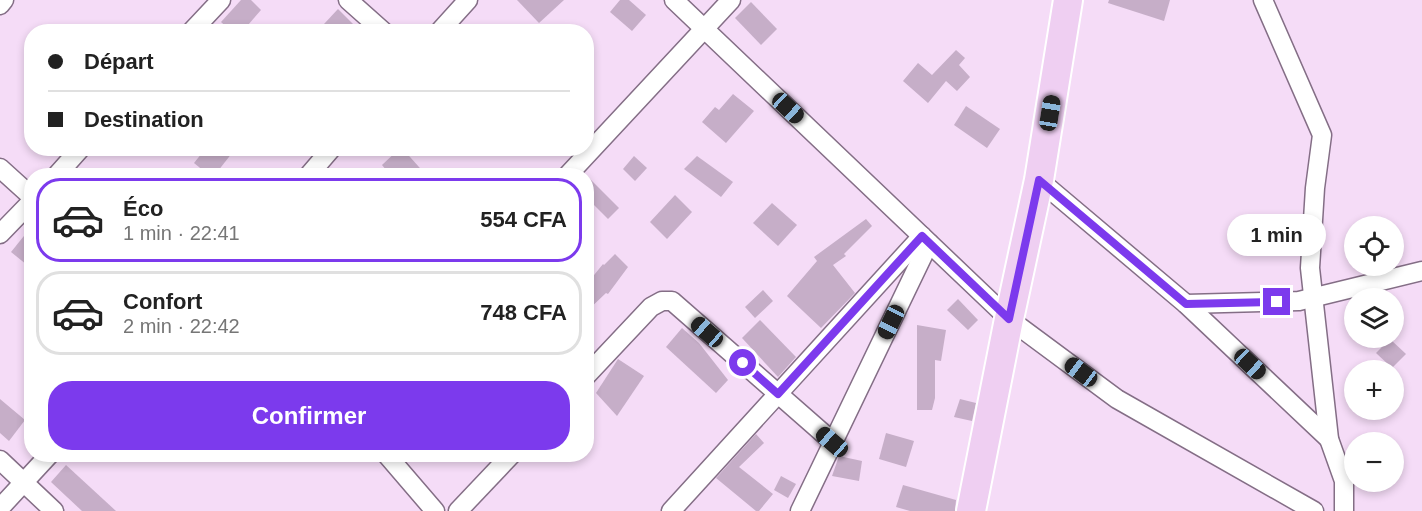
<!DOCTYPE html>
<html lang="fr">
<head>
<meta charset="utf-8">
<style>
	:root { --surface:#fff; --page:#f6f6f6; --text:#222; --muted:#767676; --line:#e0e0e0; --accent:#7c3aed }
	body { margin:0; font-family:Arial,sans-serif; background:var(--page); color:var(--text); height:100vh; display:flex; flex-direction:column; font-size:22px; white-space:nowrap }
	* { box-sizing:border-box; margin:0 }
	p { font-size:20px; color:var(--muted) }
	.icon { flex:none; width:33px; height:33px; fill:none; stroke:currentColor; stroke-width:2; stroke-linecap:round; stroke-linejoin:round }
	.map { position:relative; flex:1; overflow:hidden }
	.details { position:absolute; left:24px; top:168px; width:570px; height:294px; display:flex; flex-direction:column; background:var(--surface); border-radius:24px; box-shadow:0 3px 9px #0003 }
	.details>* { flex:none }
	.banner { position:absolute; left:24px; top:24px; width:570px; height:132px; border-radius:24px; box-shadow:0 3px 9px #0003; display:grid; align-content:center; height:132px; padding:0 24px; background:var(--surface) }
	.controls { position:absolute; left:1344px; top:216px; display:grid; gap:12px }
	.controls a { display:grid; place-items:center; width:60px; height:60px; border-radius:50%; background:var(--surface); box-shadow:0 3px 9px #0003; font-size:30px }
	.end { position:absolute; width:27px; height:27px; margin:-14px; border:8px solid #7c3aed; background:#fff; box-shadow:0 0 0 3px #fff }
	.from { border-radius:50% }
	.bubble { position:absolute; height:42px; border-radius:21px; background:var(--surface); box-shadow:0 3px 9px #0003; font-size:20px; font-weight:700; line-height:42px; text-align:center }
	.car { position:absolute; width:18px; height:36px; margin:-18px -9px; border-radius:8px; box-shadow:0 0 4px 2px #0007; background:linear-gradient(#222 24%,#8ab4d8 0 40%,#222 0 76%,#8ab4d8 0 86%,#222 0) }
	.banner b { display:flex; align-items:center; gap:21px; height:57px; font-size:22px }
	.banner b+b { border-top:2px solid var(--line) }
	.banner i { width:15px; height:15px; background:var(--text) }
	ul { padding:10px 0 0; list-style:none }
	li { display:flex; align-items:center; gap:18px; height:84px; margin:0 12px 9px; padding:0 12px; border:3px solid var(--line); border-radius:24px }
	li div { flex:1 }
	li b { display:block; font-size:22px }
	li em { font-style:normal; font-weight:700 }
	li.current { border-color:var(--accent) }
	li>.icon { width:54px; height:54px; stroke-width:1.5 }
	.button { display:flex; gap:12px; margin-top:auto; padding:12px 24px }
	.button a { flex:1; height:69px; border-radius:24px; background:var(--accent); color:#fff; font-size:24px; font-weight:700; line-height:69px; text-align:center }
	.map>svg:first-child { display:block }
	.building { fill:#c6aec8 }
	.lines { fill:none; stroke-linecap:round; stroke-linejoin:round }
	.street-casing { stroke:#846e86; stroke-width:21 }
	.primary-casing { stroke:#fff; stroke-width:32 }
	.street { stroke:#fff; stroke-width:18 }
	.primary { stroke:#efcff2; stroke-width:28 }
	.route { stroke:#7c3aed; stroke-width:8 }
</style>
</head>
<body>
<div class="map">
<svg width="1422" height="511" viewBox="0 0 1422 511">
	<rect width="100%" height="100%" fill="#f5dcf7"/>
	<g class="building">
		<path d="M241,0H251L261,10L242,32H232L221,22Z"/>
		<path d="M517,0H564L539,23Z"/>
		<path d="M620,0H629L646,15L632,31L610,12Z"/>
		<path d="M1109,0H1170L1164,21L1108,3Z"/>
		<path d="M751,2L777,29L761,45L735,18Z"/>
		<path d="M338,9L361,32H332L324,24Z"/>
		<path d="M956,50L965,58L959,65L970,77L957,91L946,81L928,103L903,81L918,63L932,75Z"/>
		<path d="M733,94L754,111L726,143L702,122L715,107L719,110Z"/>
		<path d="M966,106L1000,129L987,148L954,125Z"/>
		<path d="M206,148H236L214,176H210L194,163Z"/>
		<path d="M400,148H402L427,176H391L382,165Z"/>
		<path d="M634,156L647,168L635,181L623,169Z"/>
		<path d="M697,156L733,182L721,197L684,169Z"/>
		<path d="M586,175L619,208L608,219L586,197Z"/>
		<path d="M675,195L692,212L667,239L650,222Z"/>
		<path d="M772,203L797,225L778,246L753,223Z"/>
		<path d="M866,219L872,226L844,254L846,256L833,265L855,293L821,328L787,296L817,261L814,257Z"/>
		<path d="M32,226V269L11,252Z"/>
		<path d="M615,254L628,267L608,294L606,293L586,312V285L603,264L604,265Z"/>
		<path d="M763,290L773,301L755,318L745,307Z"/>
		<path d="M958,299L978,320L968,330L947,310Z"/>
		<path d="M760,320L796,357L778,377L742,338Z"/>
		<path d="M917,325L946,330L941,361L935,360V398L932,410H917Z"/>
		<path d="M682,328L699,343L728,380L716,393L666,347Z"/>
		<path d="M1390,339L1406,354L1392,368L1376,353Z"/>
		<path d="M618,359L644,376L617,416L596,393Z"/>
		<path d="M0,399L25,420L9,441L0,433Z"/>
		<path d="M960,399L976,403L972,421L954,417Z"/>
		<path d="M886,433L914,441L906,467L879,459Z"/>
		<path d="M756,434L764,443L739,467L773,494L759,511H756L716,478Z"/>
		<path d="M839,456L862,461L859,481L832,476Z"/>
		<path d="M66,465L116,511H82L51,482Z"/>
		<path d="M781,476L796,484L788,498L774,490Z"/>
		<path d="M903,485L956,500L955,511H910L896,507Z"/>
	</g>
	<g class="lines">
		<g class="street-casing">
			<g id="street">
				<path d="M348,0L384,32"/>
				<path d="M674,0L1009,319L1117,399L1314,511"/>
				<path d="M1263,0L1322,135L1315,188L1310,268L1329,439L1344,481V511"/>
				<path d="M0,5L4,0"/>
				<path d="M191,32L221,0"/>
				<path d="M439,32L468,0"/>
				<path d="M0,168L32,197"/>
				<path d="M56,176L81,148"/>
				<path d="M308,176L332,148"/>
				<path d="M567,176L731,0"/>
				<path d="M1039,180L1186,304L1329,439"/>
				<path d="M0,234L32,201"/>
				<path d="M1186,304L1299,301L1422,271"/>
				<path d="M586,376L651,307L662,301H672L833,442"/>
				<path d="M386,454L435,511"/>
				<path d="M0,460L54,511"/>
				<path d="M0,508L50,454"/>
				<path d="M458,511L512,454"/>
				<path d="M671,511L922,236"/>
				<path d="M800,511L929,243"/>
			</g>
		</g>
		<g class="primary-casing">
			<path id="primary" d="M971,511L1009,319L1039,180L1068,0"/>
		</g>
		<use href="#street" class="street"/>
		<use href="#primary" class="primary"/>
	</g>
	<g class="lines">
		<path class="route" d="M743,363L778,394L922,236L1009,319L1039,180L1186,304L1277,302"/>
	</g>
</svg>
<div class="controls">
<a><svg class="icon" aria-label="locate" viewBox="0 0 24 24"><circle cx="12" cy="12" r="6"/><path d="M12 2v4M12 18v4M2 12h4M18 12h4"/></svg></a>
<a><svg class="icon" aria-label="layers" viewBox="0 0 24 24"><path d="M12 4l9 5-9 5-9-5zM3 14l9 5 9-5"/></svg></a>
<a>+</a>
<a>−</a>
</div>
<i class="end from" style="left:743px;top:363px"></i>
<i class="end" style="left:1277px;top:302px"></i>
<div class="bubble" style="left:1227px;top:214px;width:99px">1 min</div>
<i class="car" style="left:788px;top:108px;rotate:133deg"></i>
<i class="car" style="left:1050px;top:113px;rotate:9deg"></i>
<i class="car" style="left:891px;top:322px;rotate:206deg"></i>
<i class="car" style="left:707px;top:332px;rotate:311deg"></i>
<i class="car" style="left:1250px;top:364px;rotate:133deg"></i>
<i class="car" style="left:1081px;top:372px;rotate:307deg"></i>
<i class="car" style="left:832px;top:442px;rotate:311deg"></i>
<div class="banner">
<b><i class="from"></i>Départ</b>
<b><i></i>Destination</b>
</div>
<section class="details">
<ul>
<li class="current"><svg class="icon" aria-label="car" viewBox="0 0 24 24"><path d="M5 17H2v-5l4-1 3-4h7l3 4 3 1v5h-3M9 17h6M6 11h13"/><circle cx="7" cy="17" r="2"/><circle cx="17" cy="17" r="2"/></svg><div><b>Éco</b><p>1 min · 22:41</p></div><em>554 CFA</em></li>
<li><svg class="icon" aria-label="car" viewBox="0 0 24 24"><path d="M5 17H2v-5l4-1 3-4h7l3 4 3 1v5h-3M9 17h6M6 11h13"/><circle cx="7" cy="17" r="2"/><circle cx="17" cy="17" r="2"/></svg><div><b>Confort</b><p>2 min · 22:42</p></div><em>748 CFA</em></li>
</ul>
<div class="button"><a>Confirmer</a></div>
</section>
</div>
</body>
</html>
